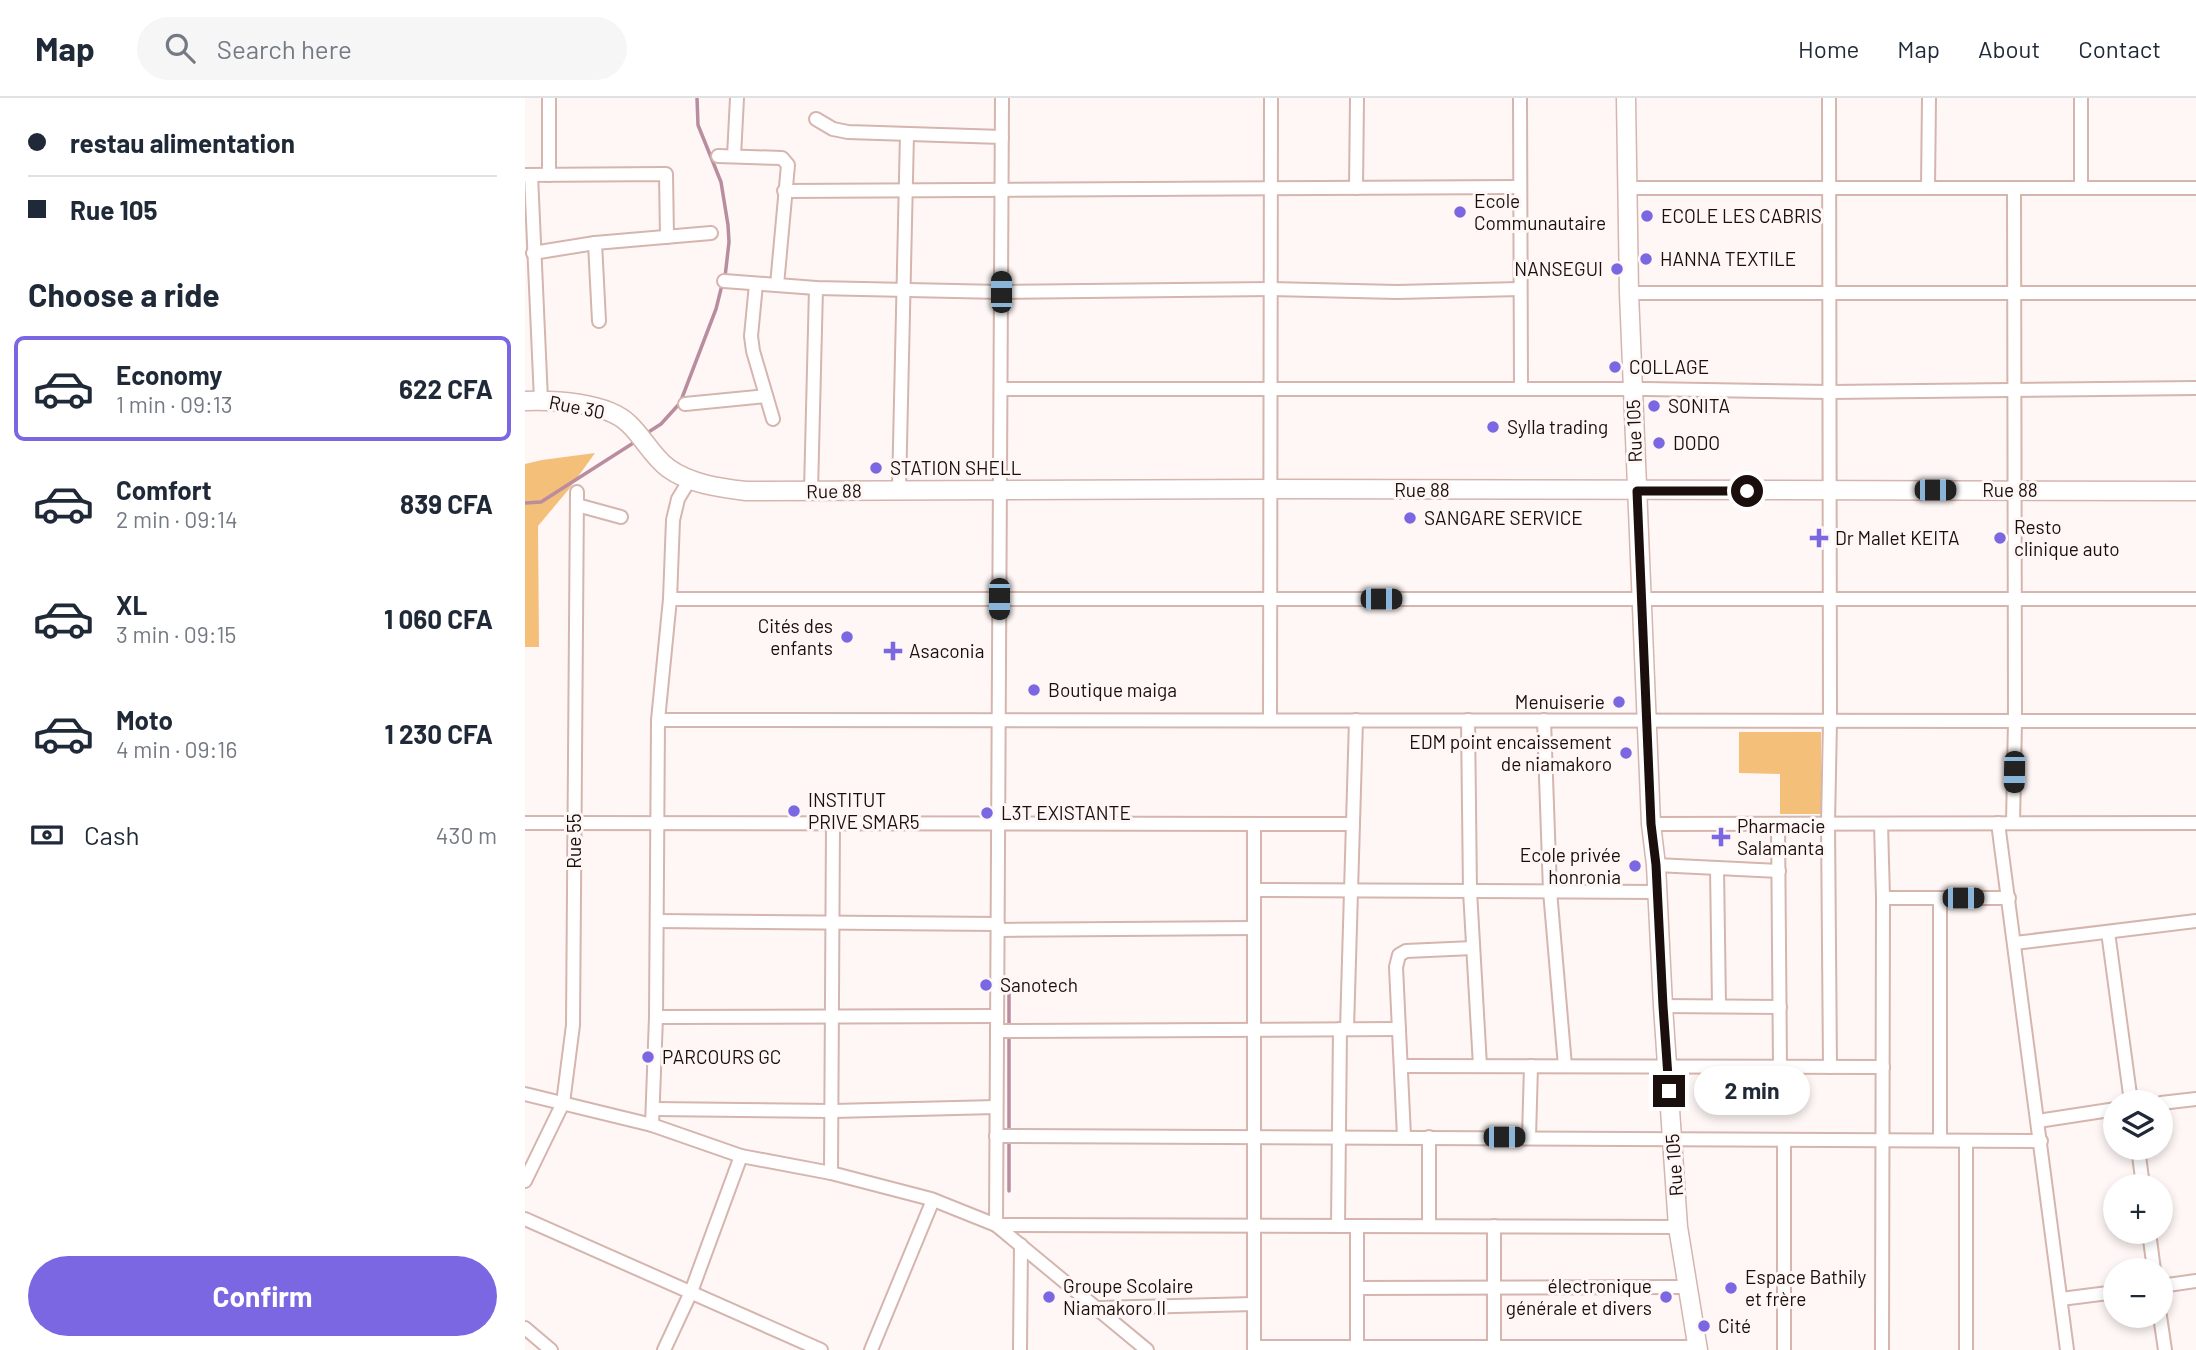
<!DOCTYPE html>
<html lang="en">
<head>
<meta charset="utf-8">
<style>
	:root { --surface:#fff; --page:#f6f6f7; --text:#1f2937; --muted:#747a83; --line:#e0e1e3; --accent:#7b67e2 }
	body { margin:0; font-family:Barlow,sans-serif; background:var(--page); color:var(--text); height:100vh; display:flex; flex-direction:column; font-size:26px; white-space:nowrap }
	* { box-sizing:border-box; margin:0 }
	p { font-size:23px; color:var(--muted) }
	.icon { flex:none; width:38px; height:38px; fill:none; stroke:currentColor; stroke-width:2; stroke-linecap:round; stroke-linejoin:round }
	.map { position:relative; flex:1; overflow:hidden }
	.side { display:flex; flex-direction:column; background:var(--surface); width:525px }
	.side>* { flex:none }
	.hud { display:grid; align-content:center; height:154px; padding:0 28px; background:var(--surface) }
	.tools { position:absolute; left:1578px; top:992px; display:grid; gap:14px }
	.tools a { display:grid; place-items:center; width:70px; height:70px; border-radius:50%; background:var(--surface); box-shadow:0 4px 10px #0003; font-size:35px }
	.end { position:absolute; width:32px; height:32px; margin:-16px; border:9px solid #1a0f0d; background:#fff; box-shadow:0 0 0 4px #fff }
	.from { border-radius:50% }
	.bubble { position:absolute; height:49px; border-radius:24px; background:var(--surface); box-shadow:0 4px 10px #0003; font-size:23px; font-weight:700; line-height:49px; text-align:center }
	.car { position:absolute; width:21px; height:42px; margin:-21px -10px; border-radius:9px; box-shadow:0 0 5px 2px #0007; background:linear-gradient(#222 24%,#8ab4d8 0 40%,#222 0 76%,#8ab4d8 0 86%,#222 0) }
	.hud b { display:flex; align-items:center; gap:24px; height:66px; font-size:26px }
	.hud b+b { border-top:2px solid var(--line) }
	.hud i { width:18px; height:18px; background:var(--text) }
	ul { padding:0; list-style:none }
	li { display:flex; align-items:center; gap:21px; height:105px; margin:0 14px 10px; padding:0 14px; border:4px solid transparent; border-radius:10px }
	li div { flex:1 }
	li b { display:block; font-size:26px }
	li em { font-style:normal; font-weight:700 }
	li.current { border-color:var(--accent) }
	li>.icon { width:63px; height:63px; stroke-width:1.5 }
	h2 { padding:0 28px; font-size:32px; line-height:84px }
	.pay { display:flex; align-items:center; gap:18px; height:77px; padding:0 28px; font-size:26px }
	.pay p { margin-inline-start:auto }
	.action { display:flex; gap:14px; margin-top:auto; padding:14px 28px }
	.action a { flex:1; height:80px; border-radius:42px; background:var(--accent); color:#fff; font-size:28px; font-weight:700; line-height:80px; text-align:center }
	header { display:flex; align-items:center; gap:42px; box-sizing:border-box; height:98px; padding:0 35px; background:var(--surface); border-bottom:2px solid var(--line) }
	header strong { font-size:33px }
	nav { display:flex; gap:38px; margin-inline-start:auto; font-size:24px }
	.search { width:490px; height:63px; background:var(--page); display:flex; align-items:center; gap:18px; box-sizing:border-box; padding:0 24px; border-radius:38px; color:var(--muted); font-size:26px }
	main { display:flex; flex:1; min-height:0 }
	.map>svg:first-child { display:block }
	.green { fill:#f3bf79 }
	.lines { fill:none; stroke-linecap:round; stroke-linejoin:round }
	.stream { stroke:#b98d9f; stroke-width:3.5 }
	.street-casing { stroke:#d5b5ae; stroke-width:16 }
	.secondary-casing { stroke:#d5b5ae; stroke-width:21 }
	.street { stroke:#fff; stroke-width:12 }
	.secondary { stroke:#fff; stroke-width:18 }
	.route { stroke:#1a0f0d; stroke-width:9 }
	.poi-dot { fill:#7b67e2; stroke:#fef7f5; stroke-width:2.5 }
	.labels { text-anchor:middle; stroke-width:6; stroke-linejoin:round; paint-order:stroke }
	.poi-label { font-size:19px; fill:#1a0f0d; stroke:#fef7f5; text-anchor:start }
	.street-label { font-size:19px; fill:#1a0f0d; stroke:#fef7f5 }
</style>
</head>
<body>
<header>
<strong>Map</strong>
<div class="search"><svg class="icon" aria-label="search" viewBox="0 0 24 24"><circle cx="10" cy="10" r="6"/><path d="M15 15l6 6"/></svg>Search here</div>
<nav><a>Home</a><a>Map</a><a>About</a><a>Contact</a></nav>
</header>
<main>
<section class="side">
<div class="hud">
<b><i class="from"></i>restau alimentation</b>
<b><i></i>Rue 105</b>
</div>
<h2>Choose a ride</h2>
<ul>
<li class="current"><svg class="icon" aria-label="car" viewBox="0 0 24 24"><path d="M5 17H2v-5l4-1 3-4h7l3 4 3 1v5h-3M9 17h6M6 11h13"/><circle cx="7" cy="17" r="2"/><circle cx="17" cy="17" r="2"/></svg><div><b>Economy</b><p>1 min · 09:13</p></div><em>622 CFA</em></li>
<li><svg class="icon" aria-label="car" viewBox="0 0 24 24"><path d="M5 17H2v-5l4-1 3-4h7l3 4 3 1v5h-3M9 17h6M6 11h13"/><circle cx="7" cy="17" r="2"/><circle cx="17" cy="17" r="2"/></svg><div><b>Comfort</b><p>2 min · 09:14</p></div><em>839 CFA</em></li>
<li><svg class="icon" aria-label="car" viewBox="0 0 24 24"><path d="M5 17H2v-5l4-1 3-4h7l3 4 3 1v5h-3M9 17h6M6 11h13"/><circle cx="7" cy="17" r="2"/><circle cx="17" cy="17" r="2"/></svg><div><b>XL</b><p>3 min · 09:15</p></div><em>1 060 CFA</em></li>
<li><svg class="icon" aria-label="car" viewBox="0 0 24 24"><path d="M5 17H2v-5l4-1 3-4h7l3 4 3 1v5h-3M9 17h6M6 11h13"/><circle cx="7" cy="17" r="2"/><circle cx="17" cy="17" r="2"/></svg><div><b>Moto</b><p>4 min · 09:16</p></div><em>1 230 CFA</em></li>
</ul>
<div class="pay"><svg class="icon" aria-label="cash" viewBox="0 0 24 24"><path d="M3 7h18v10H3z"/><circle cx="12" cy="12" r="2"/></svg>Cash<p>430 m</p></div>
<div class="action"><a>Confirm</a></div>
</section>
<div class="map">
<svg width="1671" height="1252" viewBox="0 0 1671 1252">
	<rect width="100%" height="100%" fill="#fef7f5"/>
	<g class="green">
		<path d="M70,355L44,391L13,428L14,549H0V366L17,362Z"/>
		<path d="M1214,634H1296V716H1255V676L1214,675Z"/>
	</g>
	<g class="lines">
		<g class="stream">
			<path d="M172,0L173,27L196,84L203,127L204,144L200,179"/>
			<path d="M122,335L136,326L155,305L191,211L197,187"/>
			<path d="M0,405L16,404L113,342"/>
			<path d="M484,1093V891"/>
		</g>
		<g class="street-casing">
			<g id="street">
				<path d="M24,0V77"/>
				<path d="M995,0L996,291"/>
				<path d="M1304,0L1305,623L1303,726L1305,969"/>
				<path d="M1556,0V90"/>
				<path d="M291,21L308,31L323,34L477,39"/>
				<path d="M193,58L257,60L263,67L252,187"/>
				<path d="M209,58L212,0"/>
				<path d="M0,77L141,76L142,139"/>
				<path d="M6,77L16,302"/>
				<path d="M831,90L832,0"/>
				<path d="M1102,90H1671"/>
				<path d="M1403,90L1404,0"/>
				<path d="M259,93L995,89"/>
				<path d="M70,145L74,223"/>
				<path d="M8,155L70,145L186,135"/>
				<path d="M199,183L291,190L476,194L746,191L872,194L995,191"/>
				<path d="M231,186L226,238L228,253L248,321"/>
				<path d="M1104,195H1671"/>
				<path d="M476,291H1121L1305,294L1671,290"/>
				<path d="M160,306L241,298"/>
				<path d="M374,392L382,36"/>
				<path d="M286,393L291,190"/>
				<path d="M52,407L96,419"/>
				<path d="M145,501H1671"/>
				<path d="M133,622L1671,623"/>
				<path d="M745,622L746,0"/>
				<path d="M943,622L945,793L955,968"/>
				<path d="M1019,622L1025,793L1040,968"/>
				<path d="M0,725L828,726"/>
				<path d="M1473,725L1542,1252"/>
				<path d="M1488,725L1490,623L1489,90"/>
				<path d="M729,726V1252"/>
				<path d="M1126,726L1671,725"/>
				<path d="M1253,726L1255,969"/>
				<path d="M1356,726L1358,800L1357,1252"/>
				<path d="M1131,767L1254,773"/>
				<path d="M1192,770L1194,908"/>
				<path d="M729,792L1132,794"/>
				<path d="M1358,800H1484"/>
				<path d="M1415,800V1042"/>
				<path d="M132,823L473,826"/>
				<path d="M473,832L729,830"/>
				<path d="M1583,834L1606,1004"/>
				<path d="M1490,845L1671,823"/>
				<path d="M1138,908L1255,909"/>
				<path d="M131,919L472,918"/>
				<path d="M822,931L831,622"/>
				<path d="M472,933L874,931"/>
				<path d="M876,968L1358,969"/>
				<path d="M0,996L127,1027L216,1058L306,1075L406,1101L471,1127L622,1252"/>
				<path d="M1636,1005L1671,1001"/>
				<path d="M129,1011L308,1013L471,1009"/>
				<path d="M1513,1023L1591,1011"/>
				<path d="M127,1027L131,919L133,622L145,501L148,422L153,401L165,381"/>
				<path d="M471,1038L1516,1043"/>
				<path d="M879,1038L871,869L874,857L881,853L948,850"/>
				<path d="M904,1039V1128"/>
				<path d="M1004,1039L1006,968"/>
				<path d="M1613,1050L1618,1088"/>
				<path d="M306,1075L308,725"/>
				<path d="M0,1083L38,1005L48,927L52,394"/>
				<path d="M0,1121L296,1252"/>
				<path d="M471,1127L477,0"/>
				<path d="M471,1127L1153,1129"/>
				<path d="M813,1128L815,931"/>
				<path d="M832,1128V1252"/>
				<path d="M969,1128V1249"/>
				<path d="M1624,1134L1629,1172"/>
				<path d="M1636,1188L1671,1183"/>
				<path d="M833,1190L1161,1189"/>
				<path d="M1536,1201L1591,1194"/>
				<path d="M572,1210L729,1206"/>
				<path d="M1635,1218L1640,1252"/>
				<path d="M0,1230L26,1252"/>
				<path d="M729,1249H1172"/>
				<path d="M139,1252L166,1194L216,1058"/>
				<path d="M346,1252L408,1102"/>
				<path d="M495,1252L496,1147"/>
				<path d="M1259,1252V1042"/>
				<path d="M1441,1252V1043"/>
			</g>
		</g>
		<g class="secondary-casing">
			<g id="secondary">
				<path d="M1101,0L1104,195L1126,726L1131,767L1138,908L1153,1129L1173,1252"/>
				<path d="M0,303C29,302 82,304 104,326C118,339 127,358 143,370C165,386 195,390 221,393L746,391L1671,393"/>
			</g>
		</g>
		<use href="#street" class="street"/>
		<use href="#secondary" class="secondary"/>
	</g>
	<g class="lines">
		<path class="route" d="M1144,993L1138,908L1131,767L1126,726L1112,393H1222"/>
	</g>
	<g class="poi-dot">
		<circle cx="935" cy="114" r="7"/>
		<circle cx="1122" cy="118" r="7"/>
		<circle cx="1121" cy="161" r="7"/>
		<circle cx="1092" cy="171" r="7"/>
		<circle cx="1090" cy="269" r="7"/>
		<circle cx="1129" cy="308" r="7"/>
		<circle cx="968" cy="329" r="7"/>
		<circle cx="1134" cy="345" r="7"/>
		<circle cx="351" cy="370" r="7"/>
		<circle cx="885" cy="420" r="7"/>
		<path d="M1290.5 429.5h7v7h7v7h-7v7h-7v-7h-7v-7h7z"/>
		<circle cx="1475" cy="440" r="7"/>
		<circle cx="322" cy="539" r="7"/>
		<path d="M364.5 542.5h7v7h7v7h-7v7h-7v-7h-7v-7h7z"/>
		<circle cx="509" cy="592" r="7"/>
		<circle cx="1094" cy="604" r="7"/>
		<circle cx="1101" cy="655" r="7"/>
		<circle cx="269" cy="713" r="7"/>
		<circle cx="462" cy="715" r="7"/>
		<path d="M1192.5 728.5h7v7h7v7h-7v7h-7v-7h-7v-7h7z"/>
		<circle cx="1110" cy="768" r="7"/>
		<circle cx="461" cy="887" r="7"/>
		<circle cx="123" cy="959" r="7"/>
		<circle cx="1206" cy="1190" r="7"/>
		<circle cx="524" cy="1199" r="7"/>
		<circle cx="1141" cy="1199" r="7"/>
		<circle cx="1179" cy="1228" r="7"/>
	</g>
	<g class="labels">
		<g class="poi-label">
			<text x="949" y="110">Ecole<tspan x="949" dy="22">Communautaire</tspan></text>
			<text x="1136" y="125">ECOLE LES CABRIS</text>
			<text x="1135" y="168">HANNA TEXTILE</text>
			<text x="1078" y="178" text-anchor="end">NANSEGUI</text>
			<text x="1104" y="276">COLLAGE</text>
			<text x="1143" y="315">SONITA</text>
			<text x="982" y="336">Sylla trading</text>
			<text x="1148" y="352">DODO</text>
			<text x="365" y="377">STATION SHELL</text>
			<text x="899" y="427">SANGARE SERVICE</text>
			<text x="1489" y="436">Resto<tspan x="1489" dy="22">clinique auto</tspan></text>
			<text x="1310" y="447">Dr Mallet KEITA</text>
			<text x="308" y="535" text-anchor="end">Cités des<tspan x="308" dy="22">enfants</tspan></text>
			<text x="384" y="560">Asaconia</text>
			<text x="523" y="599">Boutique maiga</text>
			<text x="1080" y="611" text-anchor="end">Menuiserie</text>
			<text x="1087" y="651" text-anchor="end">EDM point encaissement<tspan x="1087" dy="22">de niamakoro</tspan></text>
			<text x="283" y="709">INSTITUT<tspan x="283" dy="22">PRIVE SMAR5</tspan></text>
			<text x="476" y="722">L3T EXISTANTE</text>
			<text x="1212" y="735">Pharmacie<tspan x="1212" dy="22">Salamanta</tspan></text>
			<text x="1096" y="764" text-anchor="end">Ecole privée<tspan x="1096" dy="22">honronia</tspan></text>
			<text x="475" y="894">Sanotech</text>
			<text x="137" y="966">PARCOURS GC</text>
			<text x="1220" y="1186">Espace Bathily<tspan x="1220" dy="22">et frère</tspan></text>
			<text x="538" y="1195">Groupe Scolaire<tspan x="538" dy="22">Niamakoro II</tspan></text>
			<text x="1127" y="1195" text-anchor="end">électronique<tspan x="1127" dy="22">générale et divers</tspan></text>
			<text x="1193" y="1235">Cité</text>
		</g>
		<g class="street-label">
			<text transform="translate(52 309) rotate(11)" y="7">Rue 30</text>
			<text transform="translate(1109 333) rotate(-92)" y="7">Rue 105</text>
			<text x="897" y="399">Rue 88</text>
			<text x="1485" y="399">Rue 88</text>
			<text transform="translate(309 393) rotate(-1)" y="7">Rue 88</text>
			<text transform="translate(49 743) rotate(-90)" y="7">Rue 55</text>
			<text transform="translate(1149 1067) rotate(-94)" y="7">Rue 105</text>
		</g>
	</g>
</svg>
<div class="tools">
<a><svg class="icon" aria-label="layers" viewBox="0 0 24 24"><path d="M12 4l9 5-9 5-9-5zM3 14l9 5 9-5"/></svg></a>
<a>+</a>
<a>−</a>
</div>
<i class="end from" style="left:1222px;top:393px"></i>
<i class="end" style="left:1144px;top:993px"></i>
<div class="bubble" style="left:1169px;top:968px;width:116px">2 min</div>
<i class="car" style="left:476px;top:194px;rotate:0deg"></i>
<i class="car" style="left:1410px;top:392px;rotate:90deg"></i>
<i class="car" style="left:474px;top:501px;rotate:180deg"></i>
<i class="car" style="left:856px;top:501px;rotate:90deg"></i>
<i class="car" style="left:1489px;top:674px;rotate:181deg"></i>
<i class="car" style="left:1438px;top:800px;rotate:90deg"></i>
<i class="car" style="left:979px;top:1039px;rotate:90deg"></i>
</div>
</main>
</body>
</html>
